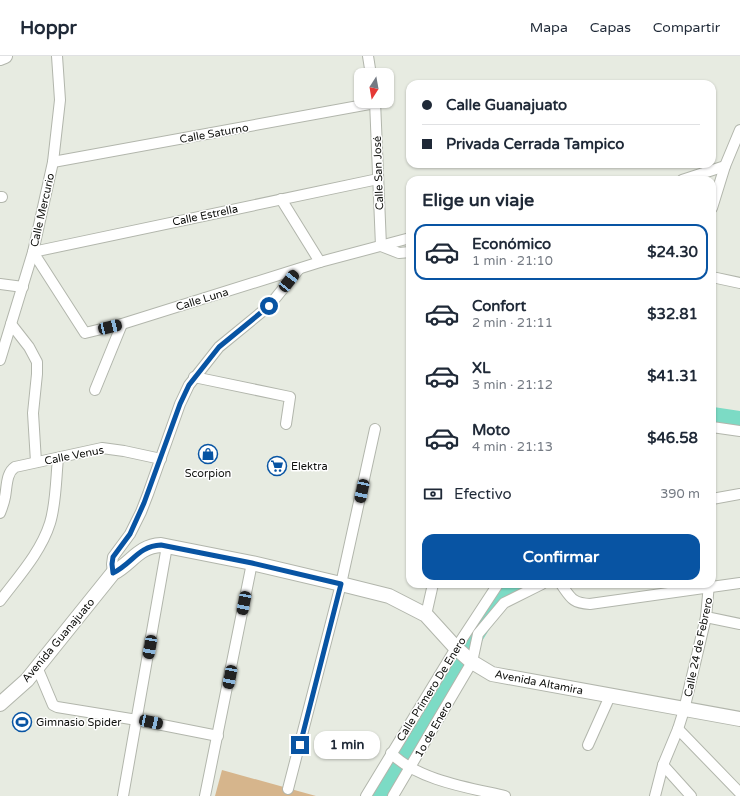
<!DOCTYPE html>
<html lang="es">
<head>
<meta charset="utf-8">
<style>
	:root { --surface:#fff; --page:#f2f2f3; --text:#1f2937; --muted:#747a83; --line:#e0e1e3; --accent:#0854a3 }
	body { margin:0; font-family:"Varela Round",sans-serif; background:var(--page); color:var(--text); height:100vh; display:flex; flex-direction:column; font-size:15px; white-space:nowrap }
	* { box-sizing:border-box; margin:0 }
	p { font-size:13px; color:var(--muted) }
	.icon { flex:none; width:22px; height:22px; fill:none; stroke:currentColor; stroke-width:2; stroke-linecap:round; stroke-linejoin:round }
	.map { position:relative; flex:1; overflow:hidden }
	.sheet { position:absolute; left:406px; top:120px; width:310px; height:412px; display:flex; flex-direction:column; background:var(--surface); border-radius:12px; box-shadow:0 1px 3px #0004 }
	.sheet>* { flex:none }
	.banner { position:absolute; left:406px; top:24px; width:310px; height:88px; border-radius:12px; box-shadow:0 1px 3px #0004; display:grid; align-content:center; height:88px; padding:0 16px; background:var(--surface) }
	.needle { width:26px; rotate:191deg }
	.buttons { position:absolute; left:354px; top:12px; display:grid; gap:8px }
	.buttons a { display:grid; place-items:center; width:40px; height:40px; border-radius:8px; background:var(--surface); box-shadow:0 1px 3px #0004; font-size:20px }
	.end { position:absolute; width:18px; height:18px; margin:-9px; border:5px solid #0854a3; background:#fff; box-shadow:0 0 0 2px #fff }
	.from { border-radius:50% }
	.bubble { position:absolute; height:28px; border-radius:12px; background:var(--surface); box-shadow:0 1px 3px #0004; font-size:13px; font-weight:700; line-height:28px; text-align:center }
	.car { position:absolute; width:12px; height:24px; margin:-12px -6px; border-radius:5px; box-shadow:0 0 3px 1px #0007; background:linear-gradient(#222 24%,#8ab4d8 0 40%,#222 0 76%,#8ab4d8 0 86%,#222 0) }
	.banner b { display:flex; align-items:center; gap:14px; height:38px; font-size:15px }
	.banner b+b { border-top:1px solid var(--line) }
	.banner i { width:10px; height:10px; background:var(--text) }
	ul { padding:0; list-style:none }
	li { display:flex; align-items:center; gap:12px; height:56px; margin:0 8px 6px; padding:0 8px; border:2px solid transparent; border-radius:12px }
	li div { flex:1 }
	li b { display:block; font-size:15px }
	li em { font-style:normal; font-weight:700 }
	li.active { border-color:var(--accent) }
	li>.icon { width:36px; height:36px; stroke-width:1.5 }
	h2 { padding:0 16px; font-size:18px; line-height:48px }
	.pay { display:flex; align-items:center; gap:10px; height:44px; padding:0 16px; font-size:15px }
	.pay p { margin-inline-start:auto }
	.primary-button { display:flex; gap:8px; margin-top:auto; padding:8px 16px }
	.primary-button a { flex:1; height:46px; border-radius:12px; background:var(--accent); color:#fff; font-size:16px; font-weight:700; line-height:46px; text-align:center }
	header { display:flex; align-items:center; gap:24px; box-sizing:border-box; height:56px; padding:0 20px; background:var(--surface); border-bottom:1px solid var(--line) }
	header strong { font-size:19px }
	nav { display:flex; gap:22px; margin-inline-start:auto; font-size:14px }
	.map>svg:first-child { display:block }
	.green { fill:#d6b58c }
	.lines { fill:none; stroke-linecap:round; stroke-linejoin:round }
	.river { stroke:#7cdbc5; stroke-width:22 }
	.street-casing { stroke:#b2b6ac; stroke-width:12 }
	.secondary-casing { stroke:#b2b6ac; stroke-width:16 }
	.street { stroke:#fff; stroke-width:10 }
	.secondary { stroke:#fff; stroke-width:14 }
	.route { stroke:#0854a3; stroke-width:5 }
	.labels { text-anchor:middle; stroke-width:3; stroke-linejoin:round; paint-order:stroke }
	.street-label { font-size:11px; fill:#0f100d; stroke:#fff }
	.poi-label { font-size:11px; fill:#0f100d; stroke:#fff; text-anchor:start }
</style>
</head>
<body>
<header>
<strong>Hoppr</strong>
<nav><a>Mapa</a><a>Capas</a><a>Compartir</a></nav>
</header>
<div class="map">
<svg width="740" height="740" viewBox="0 0 740 740">
	<rect width="100%" height="100%" fill="#e7ebe1"/>
	<path class="green" d="M222,714L316,740H215Z"/>
	<g class="lines">
		<g class="river">
			<path d="M712,362L740,366"/>
			<path d="M375,740L400,705L459,609L468,587L490,551L518,528"/>
		</g>
		<g class="street-casing">
			<g id="street">
				<path d="M368,0L371,19"/>
				<path d="M375,45L381,190L399,197L410,196"/>
				<path d="M53,106L375,47"/>
				<path d="M378,123L33,196L85,277L122,268L320,206L410,182"/>
				<path d="M682,124L725,110"/>
				<path d="M0,141H2"/>
				<path d="M281,143L320,206"/>
				<path d="M712,152L725,110L740,74"/>
				<path d="M712,221L740,227"/>
				<path d="M0,228L23,231"/>
				<path d="M11,268L29,291L37,306V318L33,357L36,406"/>
				<path d="M0,304L33,196L53,106L60,44L57,0"/>
				<path d="M194,321L290,341L286,368"/>
				<path d="M95,334L122,268"/>
				<path d="M712,371L740,375"/>
				<path d="M712,443L740,438"/>
				<path d="M0,457C2,452 4,447 5,441C7,431 6,417 15,411L102,392L124,395L161,403"/>
				<path d="M113,517L112,508L113,501L130,478L141,456L148,438L180,348L189,329L219,291L269,250L299,213"/>
				<path d="M561,528C571,542 572,547 590,548L740,527"/>
				<path d="M0,545C18,521 41,496 50,467C56,448 56,422 58,402"/>
				<path d="M426,559L433,528"/>
				<path d="M706,561L740,568"/>
				<path d="M37,611L53,649L57,651L137,664L218,680"/>
				<path d="M678,673L740,737"/>
				<path d="M588,689L610,640"/>
				<path d="M391,697C417,724 470,732 505,740"/>
				<path d="M663,709L691,740"/>
				<path d="M288,733L341,528L375,373"/>
				<path d="M123,740L167,490"/>
				<path d="M205,740L252,507"/>
				<path d="M366,740L456,592L498,528"/>
				<path d="M393,740L472,606L478,578L504,547L542,528"/>
				<path d="M655,740L663,709L678,673L684,654L706,561L709,528"/>
			</g>
		</g>
		<g class="secondary-casing">
			<g id="secondary">
				<path d="M0,2L5,0"/>
				<path d="M0,648L27,624L113,517C131,508 138,490 161,489L252,507L341,528L389,540L426,559L456,592L472,606L492,618L740,663"/>
			</g>
		</g>
		<use href="#street" class="street"/>
		<use href="#secondary" class="secondary"/>
	</g>
	<g class="lines">
		<path class="route" d="M269,250L219,291L189,329L180,348L144,447L130,478L113,501L112,508L113,517C132,508 138,490 161,489L252,507L341,528L300,689"/>
	</g>
	<defs>
		<g id="shop-ring" transform="scale(1)"><circle r="9.5" fill="#fff" stroke="#0854a3" stroke-width="1.5"/><path d="M-5-2.5h2.3a2.7 3.5 0 0 1 5.4 0H5L5.5 6h-11ZM-1.5-2.5h3a1.5 2.3 0 0 0-3 0Z" fill="#0854a3"/></g>
		<g id="supermarket-ring" transform="scale(1)"><circle r="9.5" fill="#fff" stroke="#0854a3" stroke-width="1.5"/><path d="M-6-5.5h2.5l.6 2H6L4.5 2H-2.5L-4.4-4H-6ZM-1.5 3.2a1.3 1.3 0 1 0 .1 0ZM3 3.2a1.3 1.3 0 1 0 .1 0Z" fill="#0854a3"/></g>
		<g id="stadium-ring" transform="scale(1)"><circle r="9.5" fill="#fff" stroke="#0854a3" stroke-width="1.5"/><path d="M0-5a6.5 5 0 1 0 0 10a6.5 5 0 1 0 0-10ZM-3.5-1.8h7v3.6h-7Z" fill="#0854a3"/></g>
	</defs>
	<g fill-rule="evenodd">
		<use href="#shop-ring" x="208" y="398"/>
		<use href="#supermarket-ring" x="277" y="410"/>
		<use href="#stadium-ring" x="22" y="666"/>
	</g>
	<g class="labels">
		<g class="street-label">
			<text transform="translate(214 77) rotate(-10)" y="4">Calle Saturno</text>
			<text transform="translate(378 117) rotate(-92)" y="4">Calle San José</text>
			<text transform="translate(42 154) rotate(-77)" y="4">Calle Mercurio</text>
			<text transform="translate(205 159) rotate(-12)" y="4">Calle Estrella</text>
			<text transform="translate(202 243) rotate(-17)" y="4">Calle Luna</text>
			<text transform="translate(74 399) rotate(-11)" y="4">Calle Venus</text>
			<text transform="translate(58 584) rotate(-50)" y="4">Avenida Guanajuato</text>
			<text transform="translate(698 591) rotate(-78)" y="4">Calle 24 de Febrero</text>
			<text transform="translate(539 626) rotate(11)" y="4">Avenida Altamira</text>
			<text transform="translate(431 633) rotate(-58)" y="4">Calle Primero De Enero</text>
			<text transform="translate(433 673) rotate(-60)" y="4">1o de Enero</text>
		</g>
		<g class="poi-label">
			<text x="291" y="414">Elektra</text>
			<text x="208" y="421" text-anchor="middle">Scorpion</text>
			<text x="36" y="670">Gimnasio Spider</text>
		</g>
	</g>
</svg>
<div class="buttons">
<a><svg class="needle" viewBox="-14 -14 28 28"><path d="M0-13l5 13h-10z" fill="#e53935"/><path d="M0 13l5-13h-10z" fill="#747a83"/></svg></a>
</div>
<i class="end from" style="left:269px;top:250px"></i>
<i class="end" style="left:300px;top:689px"></i>
<div class="bubble" style="left:314px;top:675px;width:66px">1 min</div>
<i class="car" style="left:289px;top:225px;rotate:38deg"></i>
<i class="car" style="left:110px;top:271px;rotate:77deg"></i>
<i class="car" style="left:362px;top:435px;rotate:192deg"></i>
<i class="car" style="left:244px;top:547px;rotate:191deg"></i>
<i class="car" style="left:150px;top:591px;rotate:190deg"></i>
<i class="car" style="left:230px;top:621px;rotate:191deg"></i>
<i class="car" style="left:151px;top:666px;rotate:102deg"></i>
<div class="banner">
<b><i class="from"></i>Calle Guanajuato</b>
<b><i></i>Privada Cerrada Tampico</b>
</div>
<section class="sheet">
<h2>Elige un viaje</h2>
<ul>
<li class="active"><svg class="icon" aria-label="car" viewBox="0 0 24 24"><path d="M5 17H2v-5l4-1 3-4h7l3 4 3 1v5h-3M9 17h6M6 11h13"/><circle cx="7" cy="17" r="2"/><circle cx="17" cy="17" r="2"/></svg><div><b>Económico</b><p>1 min · 21:10</p></div><em>$24.30</em></li>
<li><svg class="icon" aria-label="car" viewBox="0 0 24 24"><path d="M5 17H2v-5l4-1 3-4h7l3 4 3 1v5h-3M9 17h6M6 11h13"/><circle cx="7" cy="17" r="2"/><circle cx="17" cy="17" r="2"/></svg><div><b>Confort</b><p>2 min · 21:11</p></div><em>$32.81</em></li>
<li><svg class="icon" aria-label="car" viewBox="0 0 24 24"><path d="M5 17H2v-5l4-1 3-4h7l3 4 3 1v5h-3M9 17h6M6 11h13"/><circle cx="7" cy="17" r="2"/><circle cx="17" cy="17" r="2"/></svg><div><b>XL</b><p>3 min · 21:12</p></div><em>$41.31</em></li>
<li><svg class="icon" aria-label="car" viewBox="0 0 24 24"><path d="M5 17H2v-5l4-1 3-4h7l3 4 3 1v5h-3M9 17h6M6 11h13"/><circle cx="7" cy="17" r="2"/><circle cx="17" cy="17" r="2"/></svg><div><b>Moto</b><p>4 min · 21:13</p></div><em>$46.58</em></li>
</ul>
<div class="pay"><svg class="icon" aria-label="cash" viewBox="0 0 24 24"><path d="M3 7h18v10H3z"/><circle cx="12" cy="12" r="2"/></svg>Efectivo<p>390 m</p></div>
<div class="primary-button"><a>Confirmar</a></div>
</section>
</div>
</body>
</html>
